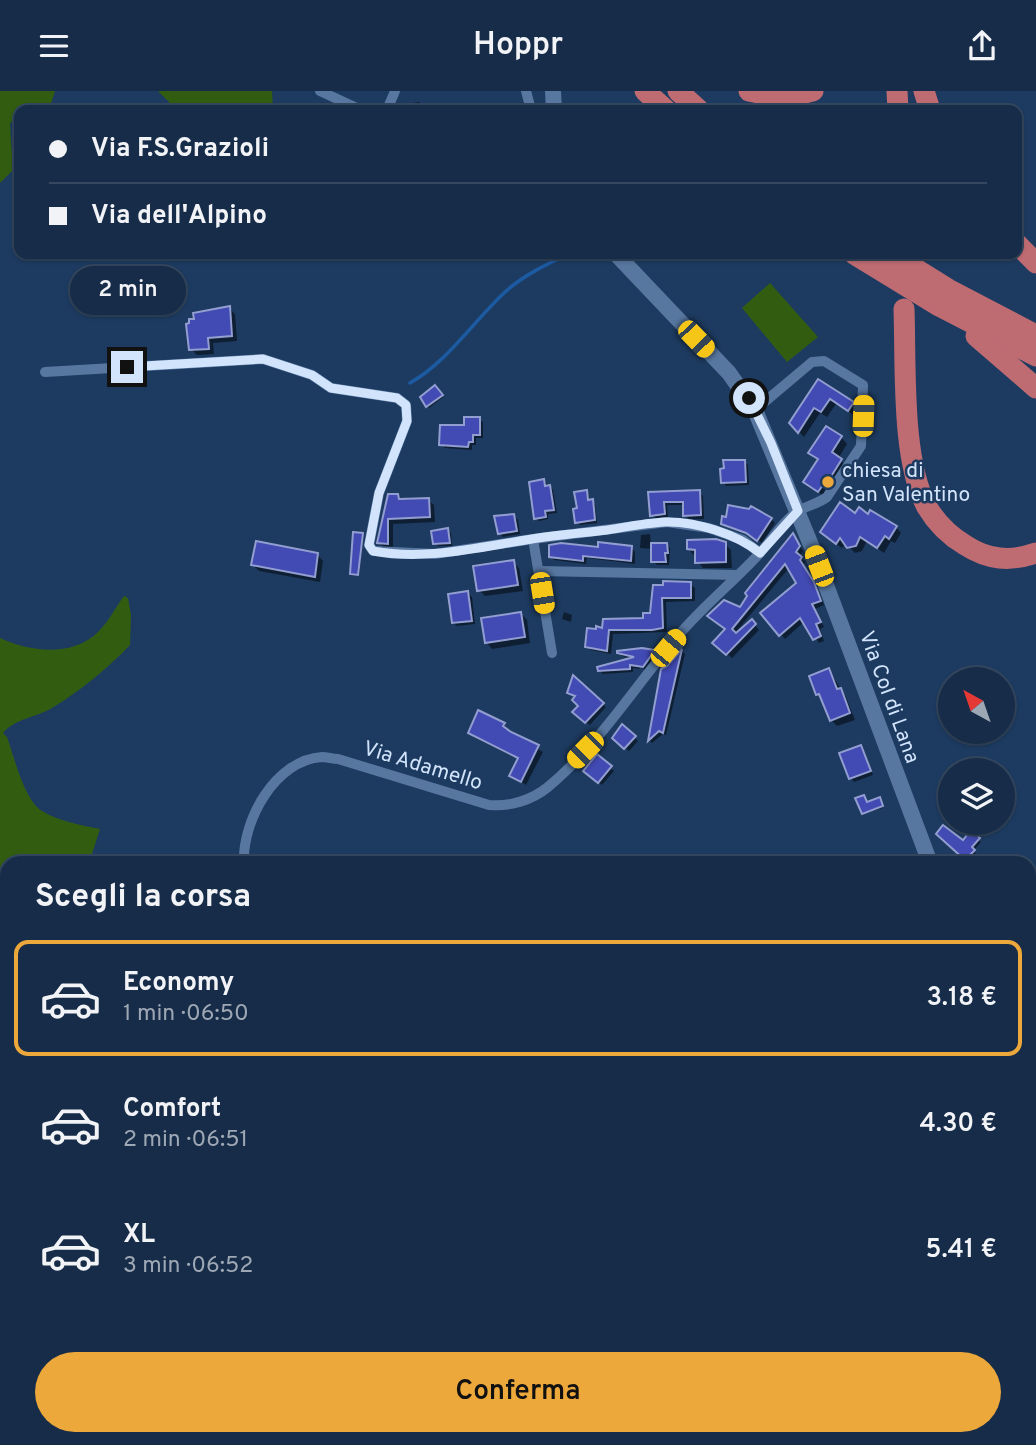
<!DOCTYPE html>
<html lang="it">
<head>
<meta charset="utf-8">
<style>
	:root { --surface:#162c48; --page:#1f344f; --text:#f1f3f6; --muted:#9ea7b4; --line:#354860; --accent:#eda83b }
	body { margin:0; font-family:Overpass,sans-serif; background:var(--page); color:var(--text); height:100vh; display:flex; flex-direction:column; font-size:26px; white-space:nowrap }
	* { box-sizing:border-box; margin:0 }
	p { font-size:23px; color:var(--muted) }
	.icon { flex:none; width:38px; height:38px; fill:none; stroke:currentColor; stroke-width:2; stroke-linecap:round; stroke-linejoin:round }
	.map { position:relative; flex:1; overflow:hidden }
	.sheet { position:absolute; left:0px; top:765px; width:1036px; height:590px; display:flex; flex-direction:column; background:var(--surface); border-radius:21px 21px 0 0; box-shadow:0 2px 5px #0004,0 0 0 2px var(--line) }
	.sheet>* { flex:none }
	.banner { position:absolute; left:14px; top:14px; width:1008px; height:154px; border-radius:14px; box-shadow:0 2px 5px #0004,0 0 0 2px var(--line); display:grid; align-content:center; height:154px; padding:0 35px; background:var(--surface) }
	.needle { width:46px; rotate:320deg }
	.buttons { position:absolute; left:938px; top:576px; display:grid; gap:14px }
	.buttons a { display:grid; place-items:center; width:77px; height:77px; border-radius:50%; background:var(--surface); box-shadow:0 2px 5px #0004,0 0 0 2px var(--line); font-size:35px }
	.end { position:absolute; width:32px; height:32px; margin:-16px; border:9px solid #d2e4fb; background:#111; box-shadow:0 0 0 4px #111 }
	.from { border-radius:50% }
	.bubble { position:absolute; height:49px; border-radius:24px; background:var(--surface); box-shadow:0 2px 5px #0004,0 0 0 2px var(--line); font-size:23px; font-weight:600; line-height:49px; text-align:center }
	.car { position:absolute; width:21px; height:42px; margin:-21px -10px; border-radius:9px; box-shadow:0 0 5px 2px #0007; background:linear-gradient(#f5c518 24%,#345 0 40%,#f5c518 0 76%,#345 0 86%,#f5c518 0) }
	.banner b { display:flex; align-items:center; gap:24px; height:66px; font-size:26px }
	.banner b+b { border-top:2px solid var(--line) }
	.banner i { width:18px; height:18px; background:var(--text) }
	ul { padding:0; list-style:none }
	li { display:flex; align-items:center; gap:21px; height:116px; margin:0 14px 10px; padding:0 21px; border:4px solid transparent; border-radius:14px }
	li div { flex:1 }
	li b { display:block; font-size:26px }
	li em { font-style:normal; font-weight:600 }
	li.current { border-color:var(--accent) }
	li>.icon { width:63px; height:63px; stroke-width:1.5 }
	h2 { padding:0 35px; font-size:32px; line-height:84px }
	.button { display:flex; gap:14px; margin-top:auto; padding:14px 35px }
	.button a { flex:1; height:80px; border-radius:42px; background:var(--accent); color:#111; font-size:28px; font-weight:600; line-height:80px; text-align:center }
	header { display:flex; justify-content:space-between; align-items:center; height:91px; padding:0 35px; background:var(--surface); font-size:32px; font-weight:600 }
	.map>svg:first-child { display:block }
	.green { fill:#325d11 }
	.shadow { fill:#0007 }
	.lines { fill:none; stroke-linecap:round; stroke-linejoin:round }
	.stream { stroke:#1c5aa2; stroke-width:3.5 }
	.building { fill:#424ab3; stroke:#929dd0; stroke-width:2 }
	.minor { stroke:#5777a0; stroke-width:10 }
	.secondary { stroke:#5777a0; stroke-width:16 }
	.motorway { stroke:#bf6b72; stroke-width:21 }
	.route { stroke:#d2e4fb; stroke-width:9 }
	.poi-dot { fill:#eda83b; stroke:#1d3b60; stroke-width:2.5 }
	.labels { text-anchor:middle; stroke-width:5; stroke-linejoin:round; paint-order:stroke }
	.poi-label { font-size:21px; fill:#d2e4fb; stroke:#1d3b60; text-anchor:start }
	.street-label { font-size:21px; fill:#d2e4fb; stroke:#1d3b60 }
</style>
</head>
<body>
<header><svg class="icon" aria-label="menu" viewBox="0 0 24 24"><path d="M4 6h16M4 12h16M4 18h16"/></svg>Hoppr<svg class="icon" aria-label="share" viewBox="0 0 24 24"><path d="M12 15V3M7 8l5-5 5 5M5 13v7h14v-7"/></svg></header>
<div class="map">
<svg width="1036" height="1354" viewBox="0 0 1036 1354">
	<rect width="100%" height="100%" fill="#1d3b60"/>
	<g class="green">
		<path d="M0,0H55L49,19H19V28L12,30L10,33L13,79L0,92Z"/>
		<path d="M158,0H272L273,19H177Z"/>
		<path d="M770,192L818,246L787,271L742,217Z"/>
		<path d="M124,505L128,507L131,524L130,554C107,578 80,600 52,617C35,627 16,627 3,642L7,646C14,665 24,709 42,720C58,730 81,734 100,738L91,766L92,772H7V844L0,832V547C30,561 73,566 98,541C109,530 115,517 124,505Z"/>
	</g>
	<g class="shadow">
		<path d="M419,11L426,19H397L400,14Z"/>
		<path d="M158,183L161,186L166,217L153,219L148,209L143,205Z"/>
		<path d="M229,217L235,223L237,250L213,252L214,263L197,264L191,258Z"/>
		<path d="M818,291L859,318L854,324L836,313L827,326L820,322L804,346L791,332Z"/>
		<path d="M435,297L443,306L429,317L422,307Z"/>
		<path d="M479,328L483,331V347H476V354H472V359L445,357L441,353Z"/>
		<path d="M841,346L847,353L838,368L848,376L826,407L805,390L819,370L811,362Z"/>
		<path d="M744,371L748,374L749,394L726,395L723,391Z"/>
		<path d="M544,390L553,399L557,422L548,423V428L539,430L535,427Z"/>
		<path d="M587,401L590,410L595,413L597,432L580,434L577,431L579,419Z"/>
		<path d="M699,401L703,405L704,428H689L685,424V414H667L668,427L656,428L652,424L650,403Z"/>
		<path d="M398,404L403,409H428L434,414L435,431L393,433V458L385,457L379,452L389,405Z"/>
		<path d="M856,424L896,436L901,442L895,452L891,450L884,462L867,450L862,460L855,462L846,452L842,457L828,447Z"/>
		<path d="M514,425L518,429L520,443L503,446L500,442Z"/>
		<path d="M771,428L775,432L762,452L752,445L727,436L723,432Z"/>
		<path d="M448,439L451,442L452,455H438L435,452Z"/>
		<path d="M650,443L651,453L667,454L670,457L669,474H657L653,470V458L640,457L641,444Z"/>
		<path d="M363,444L359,484H353L352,482Z"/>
		<path d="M793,445L803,460L799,466L805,471L803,474L817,497L824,514L815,518L824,536L820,538L824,550L819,552L804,531L785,548L763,522L799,492L789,477L736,541L737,543L752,531L759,539L732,567L715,552Z"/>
		<path d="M725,453L731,459L732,477H703L689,458Z"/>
		<path d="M600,457H632L635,461V473L587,467L586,473L554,469L550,465Z"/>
		<path d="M317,463L323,470L320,491L259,480L253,474Z"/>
		<path d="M513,471L519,477L523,500L485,505L479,499Z"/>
		<path d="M690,493L695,497V510L666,511L667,541L613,543L611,563L591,559L587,555L603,539L645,528L652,524L655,496Z"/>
		<path d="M468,502L472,506L475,533L457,535L453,532Z"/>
		<path d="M564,521L572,524L571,531L562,528Z"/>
		<path d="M521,523L527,529L530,552L492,558L486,551Z"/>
		<path d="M642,559L654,561H651L639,578L633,577V581L603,583L599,579L634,568L622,565L619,562Z"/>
		<path d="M682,561L685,563L666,644L663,643L652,652L650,650L663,579Z"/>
		<path d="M655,562L657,564L646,579L643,578Z"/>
		<path d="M829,579L846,606L855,629L837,635L831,629L824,609L818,603Z"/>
		<path d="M574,587L606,616L590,634L575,621L580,615L577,606L569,601Z"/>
		<path d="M504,633L508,640L543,661L526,694L512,685L519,668L475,647L470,642Z"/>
		<path d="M623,636L638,650L629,660L614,646Z"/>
		<path d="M861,656L864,660L873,684L854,691L851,687Z"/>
		<path d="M597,666L614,680L602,694L585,680Z"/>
		<path d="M881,710L883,717L864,722L867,712Z"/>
		<path d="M971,742L981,751L973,760L976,763L969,771L938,743L964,751Z"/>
		<path d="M7,1279V1348H75L74,1354H0V1320Z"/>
	</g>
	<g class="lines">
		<g class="stream">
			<path d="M806,19L808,7"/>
			<path d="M410,292C447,271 473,231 504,202C522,185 547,173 569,163"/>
		</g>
	</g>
	<g class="building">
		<path d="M158,181L164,215L148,217L146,206H142L140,197L146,196L143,182Z"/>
		<path d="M230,215L232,245L208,247L209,258L189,259L186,233L189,232V228H194L193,222Z"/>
		<path d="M818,288L854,311L848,320L830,308L821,321L814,317L798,342L789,332Z"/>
		<path d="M435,294L443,304L426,316L420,306Z"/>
		<path d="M464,326H480V344H473V351H469L468,356L439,354L440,334H464Z"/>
		<path d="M826,335L842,345L832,361L842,368L825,395L823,394L818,401L803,391L818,368L808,362Z"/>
		<path d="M723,369H745L746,391L721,392L720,378L724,377Z"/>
		<path d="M544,388L545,395L550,394L554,419L545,420L546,426L534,428L529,391Z"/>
		<path d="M587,399L588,409L593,408L595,429L575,432L573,418L577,417L574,401Z"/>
		<path d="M700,399L701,424L683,425V411H664L665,423L650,425L648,401Z"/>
		<path d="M388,403H398L399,408L429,407L430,426L388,428V453L377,452Z"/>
		<path d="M840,411L855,422L859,416L868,423L870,419L897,435L889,448L885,445L877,457L860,446L856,455L847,457L840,447L836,453L820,441Z"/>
		<path d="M728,414L749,418L751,415L772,427L757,450L746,442L721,433L722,425L726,426Z"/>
		<path d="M514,423L517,440L498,443L494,425Z"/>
		<path d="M448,437L450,452L433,453L431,440Z"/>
		<path d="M353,441L363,442L358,484L350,483Z"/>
		<path d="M793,442L800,455L796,461L802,466L800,469L814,491L821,510L812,513L821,531L816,533L821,545L813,549L800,527L779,545L760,522L796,492L785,473L732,538L736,542L752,528L756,533L726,564L712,552L725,538L707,525L724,509L740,516L747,505L745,502Z"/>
		<path d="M716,448L726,451V471L695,472V459L687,458V449Z"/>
		<path d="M256,450L318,462L315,486L251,474Z"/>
		<path d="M598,451L632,455L631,470L583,465V470L549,466V454L561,452L598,456Z"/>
		<path d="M651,452H667L668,462H665L666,471H651Z"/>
		<path d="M514,469L518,494L477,500L473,475Z"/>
		<path d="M663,490L691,491V507H662L663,537L652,539H609L607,560L585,556L587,537L596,538V535L602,537L603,528L643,527V522H650L653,494H663Z"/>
		<path d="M468,500L472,530L452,532L448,503Z"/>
		<path d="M521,521L525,546L485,552L481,527Z"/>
		<path d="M642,557L655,559L643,576L630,574V578L598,580L597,576L634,566L617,562V560Z"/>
		<path d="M682,558L663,642L659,640L648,650L661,578L667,575Z"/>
		<path d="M829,577L837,598L841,597L850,622L830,630L819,603L816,604L809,585Z"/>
		<path d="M573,584L604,612L585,632L572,621L578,615L572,609L575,605L567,602Z"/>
		<path d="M478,619L505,632L503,635L511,641L539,654L521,691L509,685L518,667L468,642Z"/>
		<path d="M622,633L636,645L624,658L612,647Z"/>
		<path d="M861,654L871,680L849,688L839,662Z"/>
		<path d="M597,663L612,675L598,692L583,680Z"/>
		<path d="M864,704L867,711L880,706L883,715L862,723L855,707Z"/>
		<path d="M943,734L963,749L971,739L980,747L972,756L975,759L965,769L936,743Z"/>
	</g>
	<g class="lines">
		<g class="minor">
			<path d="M320,0L361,19"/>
			<path d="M526,0L531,19"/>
			<path d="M387,19L395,0"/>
			<path d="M45,281L263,268L312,284L331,297L397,307L406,314L407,330L379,402L369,454L373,460L435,463L533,448L667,431L709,437L743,449L760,462"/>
			<path d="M533,448L552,562"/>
			<path d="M539,480L738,484"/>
			<path d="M244,772C242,730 275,669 322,666C327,666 333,668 338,668L489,714C510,716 532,709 548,696C602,651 638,590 684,538C707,512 735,489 759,463C771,450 780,434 794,423C803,415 817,414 827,406L861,355L863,294L824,270L812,271L755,319"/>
			<path d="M0,995L7,994"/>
			<path d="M0,1137H7"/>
			<path d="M392,1348L397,1354"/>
		</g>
		<g class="secondary">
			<path d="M553,0L554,19"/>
			<path d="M616,163L729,282L755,319L811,454L930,772"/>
			<path d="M1029,1029L1036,1047"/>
		</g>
		<g class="motorway">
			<path d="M645,0L666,19"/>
			<path d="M678,0L699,19"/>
			<path d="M749,0C770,5 792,6 813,0"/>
			<path d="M897,0L898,19"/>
			<path d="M924,0L930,19"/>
			<path d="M1017,153L1036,172"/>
			<path d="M854,163L939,215L1036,265"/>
			<path d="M892,163L948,198L1036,244"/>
			<path d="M904,218C906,272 901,370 927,416C936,431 950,445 965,454C988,469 1010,471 1036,462"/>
			<path d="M976,245L1036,297"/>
		</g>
	</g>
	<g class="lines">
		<path class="route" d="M127,276L263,268L312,284L331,297L397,307L406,314L407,330L379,402L369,454L373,460C426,470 480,456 532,448C557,444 582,442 607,439C626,436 646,432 665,431C695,430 737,443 760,462L798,420L771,352L749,307"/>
	</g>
	<circle class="poi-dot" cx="828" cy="391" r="7"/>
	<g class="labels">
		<g class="poi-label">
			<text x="842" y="386">chiesa di<tspan x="842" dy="24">San Valentino</tspan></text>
		</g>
		<g class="street-label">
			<text transform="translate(890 606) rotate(70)" y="7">Via Col di Lana</text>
			<text transform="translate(423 674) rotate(17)" y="7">Via Adamello</text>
		</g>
	</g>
</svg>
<div class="buttons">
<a><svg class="needle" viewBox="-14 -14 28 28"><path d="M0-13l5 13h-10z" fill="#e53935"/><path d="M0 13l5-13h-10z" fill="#9ea7b4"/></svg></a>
<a><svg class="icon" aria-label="layers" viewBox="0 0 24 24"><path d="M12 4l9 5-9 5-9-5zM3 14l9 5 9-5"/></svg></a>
</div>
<i class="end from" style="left:749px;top:307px"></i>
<i class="end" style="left:127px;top:276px"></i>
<div class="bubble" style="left:70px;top:175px;width:116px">2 min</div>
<i class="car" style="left:696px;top:248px;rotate:136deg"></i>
<i class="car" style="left:863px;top:325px;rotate:2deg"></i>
<i class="car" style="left:819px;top:475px;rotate:339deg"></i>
<i class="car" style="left:542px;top:502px;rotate:171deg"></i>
<i class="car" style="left:668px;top:557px;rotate:40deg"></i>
<i class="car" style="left:585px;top:659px;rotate:225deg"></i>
<div class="banner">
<b><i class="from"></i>Via F.S.Grazioli</b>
<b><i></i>Via dell'Alpino</b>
</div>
<section class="sheet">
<h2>Scegli la corsa</h2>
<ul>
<li class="current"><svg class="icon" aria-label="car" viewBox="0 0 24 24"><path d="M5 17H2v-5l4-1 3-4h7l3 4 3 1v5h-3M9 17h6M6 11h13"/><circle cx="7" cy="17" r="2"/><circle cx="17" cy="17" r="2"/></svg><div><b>Economy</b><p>1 min · 06:50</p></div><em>3.18 €</em></li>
<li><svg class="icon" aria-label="car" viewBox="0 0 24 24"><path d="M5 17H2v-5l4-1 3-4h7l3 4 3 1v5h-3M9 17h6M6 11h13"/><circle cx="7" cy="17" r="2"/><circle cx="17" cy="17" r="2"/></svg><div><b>Comfort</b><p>2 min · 06:51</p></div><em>4.30 €</em></li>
<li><svg class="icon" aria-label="car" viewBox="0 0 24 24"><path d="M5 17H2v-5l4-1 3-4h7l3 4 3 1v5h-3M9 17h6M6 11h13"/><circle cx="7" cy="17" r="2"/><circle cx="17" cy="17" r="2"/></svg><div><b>XL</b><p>3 min · 06:52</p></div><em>5.41 €</em></li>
</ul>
<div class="button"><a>Conferma</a></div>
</section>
</div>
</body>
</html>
